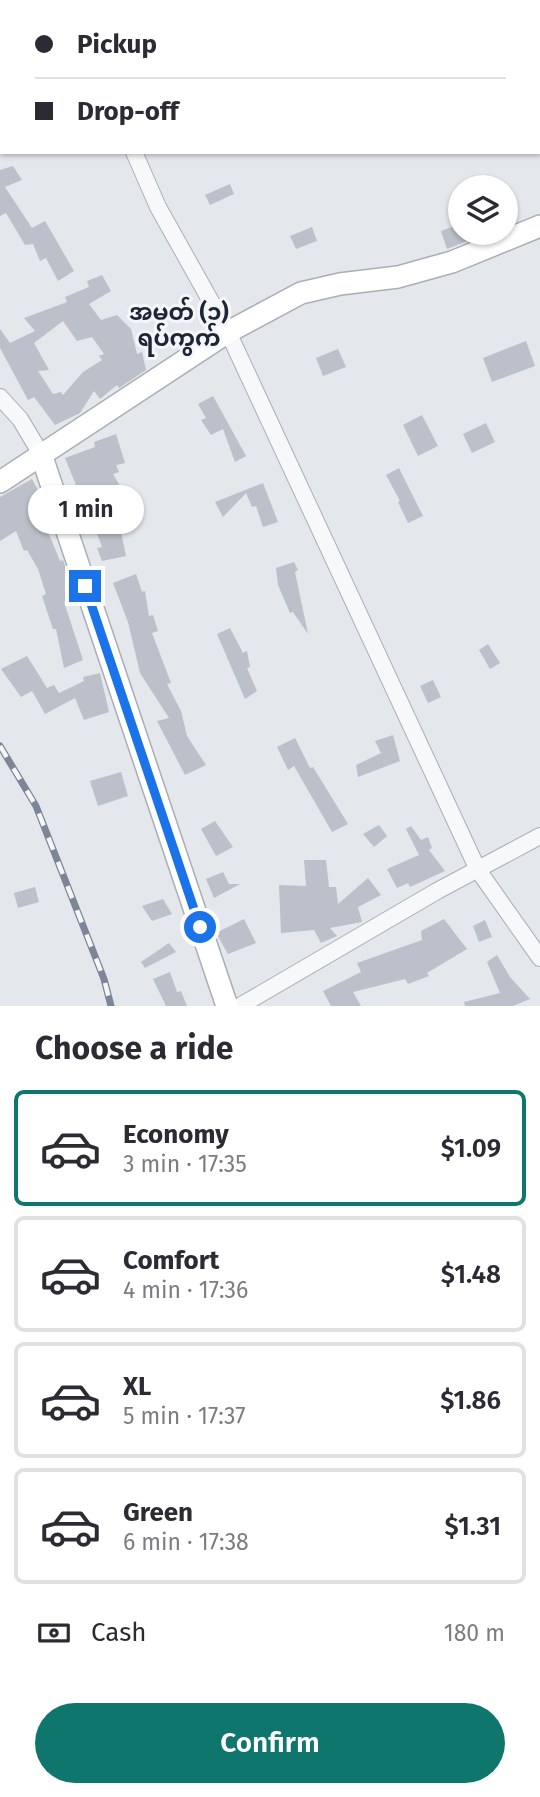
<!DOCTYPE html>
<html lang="en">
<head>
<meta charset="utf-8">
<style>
	:root { --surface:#fff; --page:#f7f7f7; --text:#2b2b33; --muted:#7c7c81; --line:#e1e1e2; --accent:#0f766e }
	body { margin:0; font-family:"Fira Sans","Noto Sans Myanmar",sans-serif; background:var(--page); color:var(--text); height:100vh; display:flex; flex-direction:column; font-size:26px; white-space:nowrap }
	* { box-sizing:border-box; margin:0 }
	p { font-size:23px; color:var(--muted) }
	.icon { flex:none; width:38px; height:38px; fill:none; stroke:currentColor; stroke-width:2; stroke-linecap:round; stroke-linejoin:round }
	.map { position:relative; height:1006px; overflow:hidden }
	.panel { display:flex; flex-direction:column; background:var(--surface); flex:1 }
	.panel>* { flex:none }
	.top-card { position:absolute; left:0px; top:0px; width:541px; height:154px; box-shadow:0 2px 5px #0004; display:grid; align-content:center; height:154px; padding:0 35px; background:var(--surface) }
	.tools { position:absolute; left:448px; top:175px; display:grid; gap:14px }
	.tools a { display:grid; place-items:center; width:70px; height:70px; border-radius:50%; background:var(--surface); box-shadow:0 2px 5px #0004; font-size:35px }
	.end { position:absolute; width:32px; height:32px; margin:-16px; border:9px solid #1a73e8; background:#fff; box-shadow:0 0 0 4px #fff }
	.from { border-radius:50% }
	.bubble { position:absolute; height:49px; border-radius:24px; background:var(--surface); box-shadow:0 2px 5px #0004; font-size:23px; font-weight:600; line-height:49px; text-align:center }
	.top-card b { display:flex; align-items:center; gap:24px; height:66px; font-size:26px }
	.top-card b+b { border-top:2px solid var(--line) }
	.top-card i { width:18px; height:18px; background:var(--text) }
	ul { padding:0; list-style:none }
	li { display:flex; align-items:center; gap:21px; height:116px; margin:0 14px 10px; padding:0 21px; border:4px solid var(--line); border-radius:10px }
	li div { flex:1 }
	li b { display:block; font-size:26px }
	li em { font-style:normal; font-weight:600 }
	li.current { border-color:var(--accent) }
	li>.icon { width:63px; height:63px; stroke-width:1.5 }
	h2 { padding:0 35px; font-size:32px; line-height:84px }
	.pay { display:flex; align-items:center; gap:18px; height:77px; padding:0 35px; font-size:26px }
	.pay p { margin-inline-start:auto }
	.action { display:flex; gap:14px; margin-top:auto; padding:14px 35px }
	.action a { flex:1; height:80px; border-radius:42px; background:var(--accent); color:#fff; font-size:28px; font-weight:600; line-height:80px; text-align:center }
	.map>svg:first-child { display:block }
	.building { fill:#bbc0ca; fill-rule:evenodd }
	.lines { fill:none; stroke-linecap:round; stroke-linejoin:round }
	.street-casing { stroke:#a9aeb7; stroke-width:18 }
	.secondary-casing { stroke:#a9aeb7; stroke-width:24 }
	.street { stroke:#f7f8fa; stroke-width:16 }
	.secondary { stroke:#fff; stroke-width:21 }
	.rail-casing { stroke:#7d8696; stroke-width:7 }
	.rail { stroke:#f4f6f9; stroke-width:4.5; stroke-dasharray:13; stroke-linecap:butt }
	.route { stroke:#1a73e8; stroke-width:9 }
	.labels { text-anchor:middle; stroke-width:6; stroke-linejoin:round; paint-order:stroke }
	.quarter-label { font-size:23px; font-weight:bold; fill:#1d2536; stroke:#f4f6f9 }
</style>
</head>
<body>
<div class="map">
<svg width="540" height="1006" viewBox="0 0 540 1006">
	<rect width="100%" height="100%" fill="#e4e7ec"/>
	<g class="building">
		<path d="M13,166L22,180L5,187L32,228L45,221L74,271L58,281L46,258L40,261L33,244L25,245L6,213L0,216V170Z"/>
		<path d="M230,184L234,194L210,205L205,195Z"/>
		<path d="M460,224V233H488L447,249L441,231Z"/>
		<path d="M312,227L317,241L296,249L290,236Z"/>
		<path d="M102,275L111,291L89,304L101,320L117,315L131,329L137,354L142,352L146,370L119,388L117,385L100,399L94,391L80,413L55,425L34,397L28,400L0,348V329L10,343L35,331L24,318L67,302L65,297L89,287L87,281ZM63,321L77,341L92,337L104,354L99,356L102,360L83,372L63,395L61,392L53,394L38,371L49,370L34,343Z"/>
		<path d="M526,341L535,366L492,382L483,358Z"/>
		<path d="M338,349L346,367L323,376L316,358Z"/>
		<path d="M213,396L246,456L235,462L223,429L211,435L201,420L206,418L198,404Z"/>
		<path d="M422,415L438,446L418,456L403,425Z"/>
		<path d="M486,423L495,442L472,453L463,434Z"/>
		<path d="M116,434L125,463L116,465L119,472L113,474L132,507L136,521L120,527L126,556L102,561L97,548L102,547L90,514L123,504L78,490L65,458L95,447L94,442Z"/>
		<path d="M399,468L423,516L408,523L398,502L400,501L386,475Z"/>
		<path d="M32,479L40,494L36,496L45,516L42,517L60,561L63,560L75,595L64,602L83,660L64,668L56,629H53L42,596L46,594L38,569L27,550L24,551L16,531L0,541V497Z"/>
		<path d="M263,483L278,522L263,527L256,506L252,507L246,493L223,517L215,502Z"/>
		<path d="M294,562L298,570L295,572L308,634L293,612L290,613L278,585L276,568Z"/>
		<path d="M136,574L142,592L145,591L149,616L153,615L158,631L152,633L171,683L167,684L181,711L187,736L206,765L185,775L157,721L169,718L140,673L128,622L113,583Z"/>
		<path d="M230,628L243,653L247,651L250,667L247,668L257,691L245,699L217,634Z"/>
		<path d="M488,644L500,663L490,669L479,650Z"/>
		<path d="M27,656L47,688L54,685L59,693L84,681L83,677L100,673L109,712L84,720L75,698L45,714L32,691L21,697L1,669Z"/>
		<path d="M433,680L441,697L428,703L420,686Z"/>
		<path d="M393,735L400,761L358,777L356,765L381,753L375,741Z"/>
		<path d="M295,738L310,768L313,767L348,824L332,832L294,766L288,770L277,747Z"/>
		<path d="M121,772L128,796L98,806L90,781Z"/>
		<path d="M215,821L233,847L216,856L201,829Z"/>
		<path d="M379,825L387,836L374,847L363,834Z"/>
		<path d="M411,826L421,840L428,837L432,848L429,850L445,871L410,887L408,883L397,888L387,869L419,855L406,829Z"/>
		<path d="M304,860H326L329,887H336L338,904L368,878L381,895L358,907L362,922L330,928L337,936L321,943L314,930L281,933L279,885L306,886Z"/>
		<path d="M223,872L229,884H240L214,898L206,879Z"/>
		<path d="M35,887L39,902L18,908L14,893Z"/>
		<path d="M163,899L172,914L152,921L142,906Z"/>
		<path d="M244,919L256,943L228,954L216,933Z"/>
		<path d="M444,919L467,949L427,973L429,976L408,984L405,979L353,992L361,1006H331L323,991L361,972L357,963L422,940L421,931Z"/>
		<path d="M485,920L492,937L479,942L473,926Z"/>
		<path d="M169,943L176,952L145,968L141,962Z"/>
		<path d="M497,955L510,977L530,999L513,1006H465L464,1002L500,993L487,962Z"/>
		<path d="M170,972L177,992L181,991L187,1006H166L153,979Z"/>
	</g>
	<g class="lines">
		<g class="street-casing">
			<g id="street">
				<path d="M57,0L58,2"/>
				<path d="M134,152L158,207L228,332L478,870L540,958"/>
				<path d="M0,397L20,419L41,454"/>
				<path d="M240,1006L437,891L540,836"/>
			</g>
		</g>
		<g class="secondary-casing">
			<g id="secondary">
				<path d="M41,454L227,1006"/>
				<path d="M0,482L228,332L301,293L340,284L398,277L452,262L540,226"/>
			</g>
		</g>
		<use href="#street" class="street"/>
		<use href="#secondary" class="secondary"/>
		<g class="rail-casing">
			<path id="rail" d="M0,746L36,806L104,979L111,1006"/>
		</g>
		<use href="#rail" class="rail"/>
	</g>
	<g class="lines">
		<path class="route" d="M85,586L200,927"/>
	</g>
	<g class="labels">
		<g class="quarter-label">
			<text x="179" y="320">အမှတ် (၁)<tspan x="179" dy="26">ရပ်ကွက်</tspan></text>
		</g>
	</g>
</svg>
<div class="tools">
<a><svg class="icon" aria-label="layers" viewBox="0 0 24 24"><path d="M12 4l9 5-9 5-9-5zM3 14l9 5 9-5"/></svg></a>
</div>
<i class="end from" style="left:200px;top:927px"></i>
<i class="end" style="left:85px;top:586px"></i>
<div class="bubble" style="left:28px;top:485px;width:116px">1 min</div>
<div class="top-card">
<b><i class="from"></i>Pickup</b>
<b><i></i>Drop-off</b>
</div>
</div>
<section class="panel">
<h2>Choose a ride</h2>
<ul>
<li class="current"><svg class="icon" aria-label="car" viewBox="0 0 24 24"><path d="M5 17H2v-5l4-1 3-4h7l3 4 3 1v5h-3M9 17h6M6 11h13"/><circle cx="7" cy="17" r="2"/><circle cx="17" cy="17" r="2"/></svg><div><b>Economy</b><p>3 min · 17:35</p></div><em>$1.09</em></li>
<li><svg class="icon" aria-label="car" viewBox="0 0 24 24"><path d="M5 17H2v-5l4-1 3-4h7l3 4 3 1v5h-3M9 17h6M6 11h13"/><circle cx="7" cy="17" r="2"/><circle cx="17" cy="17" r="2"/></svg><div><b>Comfort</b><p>4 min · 17:36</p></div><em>$1.48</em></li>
<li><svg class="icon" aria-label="car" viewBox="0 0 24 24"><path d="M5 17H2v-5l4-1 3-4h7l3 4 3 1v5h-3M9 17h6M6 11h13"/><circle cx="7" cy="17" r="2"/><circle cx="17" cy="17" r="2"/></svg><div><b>XL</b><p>5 min · 17:37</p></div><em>$1.86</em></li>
<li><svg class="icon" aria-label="car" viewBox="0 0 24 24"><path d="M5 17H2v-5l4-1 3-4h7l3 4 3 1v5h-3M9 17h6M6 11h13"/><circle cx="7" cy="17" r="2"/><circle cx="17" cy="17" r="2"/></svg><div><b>Green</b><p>6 min · 17:38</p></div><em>$1.31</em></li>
</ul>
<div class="pay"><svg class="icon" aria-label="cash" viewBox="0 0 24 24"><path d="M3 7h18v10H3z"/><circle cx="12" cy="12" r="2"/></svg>Cash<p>180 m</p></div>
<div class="action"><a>Confirm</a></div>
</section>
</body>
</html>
